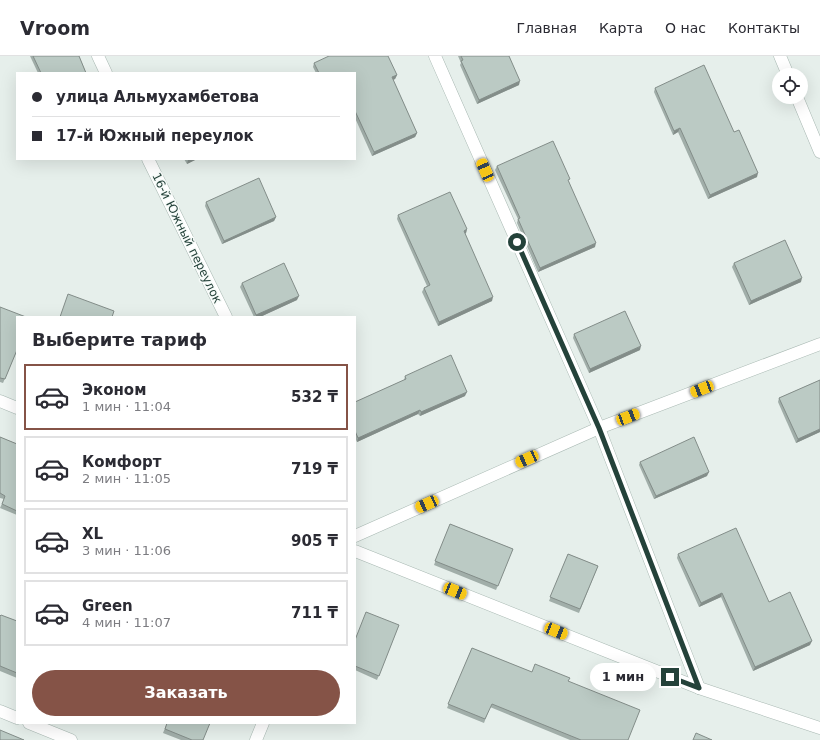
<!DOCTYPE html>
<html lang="ru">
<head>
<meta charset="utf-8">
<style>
	:root { --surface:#fff; --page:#f7f7f7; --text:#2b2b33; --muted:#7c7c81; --line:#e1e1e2; --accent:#855347 }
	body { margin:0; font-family:"DejaVu Sans",sans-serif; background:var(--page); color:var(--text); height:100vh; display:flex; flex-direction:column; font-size:15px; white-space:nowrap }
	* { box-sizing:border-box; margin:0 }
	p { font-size:13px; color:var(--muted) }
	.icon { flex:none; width:22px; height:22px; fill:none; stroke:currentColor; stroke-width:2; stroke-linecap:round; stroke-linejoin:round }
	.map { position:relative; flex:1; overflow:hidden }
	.sheet { position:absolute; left:16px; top:260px; width:340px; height:408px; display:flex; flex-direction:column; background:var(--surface); border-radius:0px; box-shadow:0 4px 16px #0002 }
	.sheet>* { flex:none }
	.top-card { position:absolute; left:16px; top:16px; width:340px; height:88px; border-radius:0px; box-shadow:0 4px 16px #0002; display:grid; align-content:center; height:88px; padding:0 16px; background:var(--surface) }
	.buttons { position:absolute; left:772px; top:12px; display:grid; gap:8px }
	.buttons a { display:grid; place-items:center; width:36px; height:36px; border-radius:50%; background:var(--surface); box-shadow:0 4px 16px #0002; font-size:20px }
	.end { position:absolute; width:18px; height:18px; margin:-9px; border:5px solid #24423a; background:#fff; box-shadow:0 0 0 2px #fff }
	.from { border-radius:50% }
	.bubble { position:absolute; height:28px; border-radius:14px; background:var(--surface); box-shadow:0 4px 16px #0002; font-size:13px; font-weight:700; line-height:28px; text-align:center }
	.car { position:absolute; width:12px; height:24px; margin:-12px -6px; border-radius:5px; box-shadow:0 0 3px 1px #0007; background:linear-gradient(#f5c518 24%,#345 0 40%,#f5c518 0 76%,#345 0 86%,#f5c518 0) }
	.top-card b { display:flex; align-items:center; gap:14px; height:38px; font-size:15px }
	.top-card b+b { border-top:1px solid var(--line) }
	.top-card i { width:10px; height:10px; background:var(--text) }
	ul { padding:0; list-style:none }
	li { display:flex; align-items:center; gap:12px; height:66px; margin:0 8px 6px; padding:0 8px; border:2px solid var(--line); border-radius:0px }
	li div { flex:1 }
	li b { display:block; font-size:15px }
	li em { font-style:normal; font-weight:700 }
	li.current { border-color:var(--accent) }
	li>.icon { width:36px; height:36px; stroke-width:1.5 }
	h2 { padding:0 16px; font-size:18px; line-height:48px }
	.primary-button { display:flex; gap:8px; margin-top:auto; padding:8px 16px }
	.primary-button a { flex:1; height:46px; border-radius:24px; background:var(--accent); color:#fff; font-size:16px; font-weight:700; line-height:46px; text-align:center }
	header { display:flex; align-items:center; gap:24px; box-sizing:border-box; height:56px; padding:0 20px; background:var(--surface); border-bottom:1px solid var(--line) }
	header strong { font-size:19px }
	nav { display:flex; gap:22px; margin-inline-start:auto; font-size:14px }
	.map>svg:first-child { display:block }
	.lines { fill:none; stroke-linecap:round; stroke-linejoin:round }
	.minor-casing { stroke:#a8b8b2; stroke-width:13 }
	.minor { stroke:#fff; stroke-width:12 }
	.wall { fill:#a1aea9 }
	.shaded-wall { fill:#838d89 }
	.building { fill:#bbcac4; stroke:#838d89 }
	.route { stroke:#24423a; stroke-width:5 }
	.labels { text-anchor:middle; stroke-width:3; stroke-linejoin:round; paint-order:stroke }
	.street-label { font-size:12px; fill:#24423a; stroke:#f7fbf9 }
</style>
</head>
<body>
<header>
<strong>Vroom</strong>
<nav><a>Главная</a><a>Карта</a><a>О нас</a><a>Контакты</a></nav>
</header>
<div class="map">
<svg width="820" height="684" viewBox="0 0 820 684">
	<rect width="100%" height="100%" fill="#e6efeb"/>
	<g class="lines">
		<g class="minor-casing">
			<g id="minor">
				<path d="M98,0L106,17"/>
				<path d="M435,0L599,372L699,632"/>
				<path d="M780,0L788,19"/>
				<path d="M797,41L820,96"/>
				<path d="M148,103L226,261"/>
				<path d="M0,345L17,352"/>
				<path d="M355,480L599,372L820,288"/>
				<path d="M355,495L699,632L820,672"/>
				<path d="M0,655L17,662"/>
				<path d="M29,667L71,684"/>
				<path d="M256,684L263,667"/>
			</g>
		</g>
		<use href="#minor" class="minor"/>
	</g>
	<g class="wall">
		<path d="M30,0H79L86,17H38Z"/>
		<path d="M458,0H509L519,29L477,48L460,9L461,7Z"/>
		<path d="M314,7L397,19L395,23L393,24L417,77L415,81L372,100L355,62V17H316L313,11Z"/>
		<path d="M655,32L734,76L757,121L708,143L678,76L673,79L654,36Z"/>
		<path d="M184,103H197L187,108Z"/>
		<path d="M497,110L569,126L595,191L538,216L517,167L518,163L495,114Z"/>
		<path d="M206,146L276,161L274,165L222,188L205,150Z"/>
		<path d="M398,159L467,173L466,177L465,178L492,245L438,270L422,236L424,232L427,230L397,163Z"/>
		<path d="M734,207L801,226L749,249L732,211Z"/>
		<path d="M242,227L297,244L260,261H254L240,231Z"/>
		<path d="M0,251L17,294L3,327L0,326Z"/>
		<path d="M574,278L640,294L589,317L573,282Z"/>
		<path d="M405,320L465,340L420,360L418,358L357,386L355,382V346L404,324Z"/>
		<path d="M820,324V376L796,387L778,346L779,342Z"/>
		<path d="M0,381L17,388V459L0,452L4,443L0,442Z"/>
		<path d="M640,406L707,420L654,443L639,409Z"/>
		<path d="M450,468L513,493L496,534L434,509Z"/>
		<path d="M568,498L598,510L579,557L549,545Z"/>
		<path d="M678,498L769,546L810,589L753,615L721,541L699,551L677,502Z"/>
		<path d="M0,560L17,565V622L0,615Z"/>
		<path d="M399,569L377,624L355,614V584Z"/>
		<path d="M472,592L532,616L568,625L628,684H570L490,651L484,667L447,652Z"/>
		<path d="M167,667L203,684H181L163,677Z"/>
	</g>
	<g class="shaded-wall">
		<path d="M397,19L395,23L390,25L392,21Z"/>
		<path d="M520,25L519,29L477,48L479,44Z"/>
		<path d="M680,72L678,76L673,79L674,75Z"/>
		<path d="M417,77L415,81L372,100L374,96Z"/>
		<path d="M190,103H197L187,108L188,104Z"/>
		<path d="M758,117L757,121L708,143L710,139Z"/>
		<path d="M276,161L274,165L222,188L224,185Z"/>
		<path d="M467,173L466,177L462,179L464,175Z"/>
		<path d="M596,187L595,191L538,216L540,212Z"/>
		<path d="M802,222L801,226L749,249L751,245Z"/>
		<path d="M299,240L297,244L260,261H256V259Z"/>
		<path d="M493,241L492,245L438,270L439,266Z"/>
		<path d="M641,290L640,294L589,317L590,313Z"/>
		<path d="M467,336L465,340L420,360L421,356Z"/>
		<path d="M420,354L418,358L357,386L358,382Z"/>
		<path d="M820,373V376L796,387L798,383Z"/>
		<path d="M709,416L707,420L654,443L656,440Z"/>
		<path d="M722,537L721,541L699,551L701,547Z"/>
		<path d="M812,585L810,589L753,615L755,611Z"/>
	</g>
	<g class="building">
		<path d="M33,0H79L86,17H41Z"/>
		<path d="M329,0H388L397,19L392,21L417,77L374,96L355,55V17H319L314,7Z"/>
		<path d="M461,0H509L520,25L479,44L461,5L463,4Z"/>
		<path d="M704,9L734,76L739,74L758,117L710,139L680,72L674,75L655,32Z"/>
		<path d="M553,85L570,123L568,124L596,187L540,212L518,163L520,162L497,110Z"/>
		<path d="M259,122L276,161L224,185L206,146Z"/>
		<path d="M450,136L467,173L464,175L493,241L439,266L424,232L430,229L398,159Z"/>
		<path d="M785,184L802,222L751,245L734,207Z"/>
		<path d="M284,207L299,240L256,259L242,227Z"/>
		<path d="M68,238L114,255L112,261H60Z"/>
		<path d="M0,251L26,261H17V294L5,323L0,322Z"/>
		<path d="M625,255L641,290L590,313L574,278Z"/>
		<path d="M451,299L467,336L421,356L420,354L358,382L355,375V346L406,323L405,320Z"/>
		<path d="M820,324V373L798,383L779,342Z"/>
		<path d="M0,381L17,388V455L2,448L5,440L0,437Z"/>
		<path d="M694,381L709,416L656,440L640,406Z"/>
		<path d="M450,468L513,493L498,530L435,505Z"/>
		<path d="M736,472L769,546L790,536L812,585L755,611L722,537L701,547L678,498Z"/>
		<path d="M568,498L598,510L580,553L550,541Z"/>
		<path d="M366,556L399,569L379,620L355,610V584Z"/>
		<path d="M1,559L17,565V617L0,610V560Z"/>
		<path d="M472,592L532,616L535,608L570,622L568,625L640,654L628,684H581L492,648L485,663L448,648Z"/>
		<path d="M167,667H210L203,684H192L165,673Z"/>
		<path d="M0,674L24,684H0Z"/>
		<path d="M696,677L712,684H693Z"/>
	</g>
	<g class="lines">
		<path class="route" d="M517,186L599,372L699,632L670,621"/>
	</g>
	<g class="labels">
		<g class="street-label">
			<text transform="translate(187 182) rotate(64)" y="4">16-й Южный переулок</text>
		</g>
	</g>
</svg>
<div class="buttons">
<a><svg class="icon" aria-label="locate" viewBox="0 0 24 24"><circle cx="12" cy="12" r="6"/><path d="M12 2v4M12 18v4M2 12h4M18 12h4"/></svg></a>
</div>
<i class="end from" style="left:517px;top:186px"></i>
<i class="end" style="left:670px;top:621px"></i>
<div class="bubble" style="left:590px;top:607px;width:66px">1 мин</div>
<i class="car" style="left:485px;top:114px;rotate:336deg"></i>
<i class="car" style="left:702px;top:333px;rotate:249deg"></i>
<i class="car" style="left:628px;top:361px;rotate:69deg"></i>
<i class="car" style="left:527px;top:403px;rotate:246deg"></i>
<i class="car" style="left:427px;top:448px;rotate:246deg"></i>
<i class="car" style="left:455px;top:535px;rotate:112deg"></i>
<i class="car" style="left:556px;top:575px;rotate:112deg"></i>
<div class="top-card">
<b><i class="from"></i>улица Альмухамбетова</b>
<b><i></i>17-й Южный переулок</b>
</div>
<section class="sheet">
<h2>Выберите тариф</h2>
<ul>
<li class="current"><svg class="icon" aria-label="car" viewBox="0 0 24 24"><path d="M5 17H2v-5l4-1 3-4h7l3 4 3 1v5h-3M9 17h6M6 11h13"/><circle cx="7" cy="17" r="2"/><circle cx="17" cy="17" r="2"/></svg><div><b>Эконом</b><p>1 мин · 11:04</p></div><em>532 ₸</em></li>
<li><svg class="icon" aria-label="car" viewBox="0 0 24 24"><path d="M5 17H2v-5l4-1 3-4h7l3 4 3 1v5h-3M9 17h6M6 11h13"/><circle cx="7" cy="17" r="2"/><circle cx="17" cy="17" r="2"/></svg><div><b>Комфорт</b><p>2 мин · 11:05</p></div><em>719 ₸</em></li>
<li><svg class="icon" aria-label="car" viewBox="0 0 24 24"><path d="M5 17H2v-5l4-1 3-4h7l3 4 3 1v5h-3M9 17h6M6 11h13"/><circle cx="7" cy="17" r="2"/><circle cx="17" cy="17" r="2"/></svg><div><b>XL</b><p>3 мин · 11:06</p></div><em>905 ₸</em></li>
<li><svg class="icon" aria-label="car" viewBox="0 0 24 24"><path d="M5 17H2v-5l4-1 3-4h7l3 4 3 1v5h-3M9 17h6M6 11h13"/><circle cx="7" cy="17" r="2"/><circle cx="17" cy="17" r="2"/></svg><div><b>Green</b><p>4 мин · 11:07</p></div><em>711 ₸</em></li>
</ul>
<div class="primary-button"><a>Заказать</a></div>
</section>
</div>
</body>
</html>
